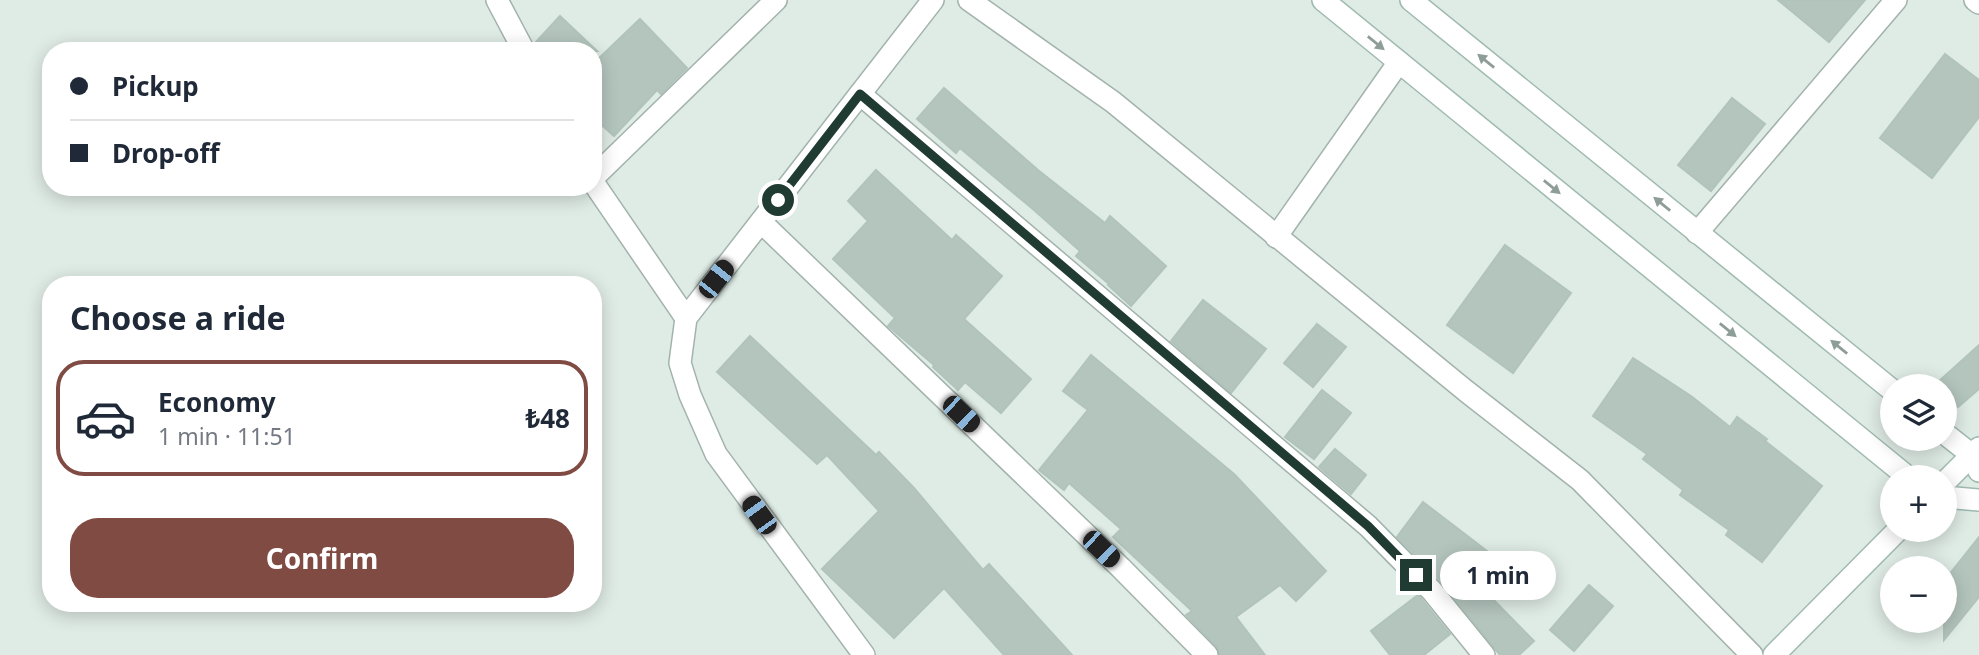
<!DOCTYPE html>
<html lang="en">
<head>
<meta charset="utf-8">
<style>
	:root { --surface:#fff; --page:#f6f6f7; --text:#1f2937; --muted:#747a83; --line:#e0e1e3; --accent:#804b43 }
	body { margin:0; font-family:"Noto Sans",sans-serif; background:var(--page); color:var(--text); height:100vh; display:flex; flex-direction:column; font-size:26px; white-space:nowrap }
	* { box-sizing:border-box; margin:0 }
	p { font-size:23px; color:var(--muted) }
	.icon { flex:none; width:38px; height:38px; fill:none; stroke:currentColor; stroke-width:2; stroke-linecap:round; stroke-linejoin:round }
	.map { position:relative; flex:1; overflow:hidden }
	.details { position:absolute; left:42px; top:276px; width:560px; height:336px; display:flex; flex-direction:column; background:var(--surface); border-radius:28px; box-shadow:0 4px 18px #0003 }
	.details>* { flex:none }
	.banner { position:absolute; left:42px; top:42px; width:560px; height:154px; border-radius:28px; box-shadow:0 4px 18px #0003; display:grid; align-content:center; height:154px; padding:0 28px; background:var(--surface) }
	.tools { position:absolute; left:1880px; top:374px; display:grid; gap:14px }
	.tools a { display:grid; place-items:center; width:77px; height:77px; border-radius:50%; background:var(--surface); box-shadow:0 4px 18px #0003; font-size:35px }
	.end { position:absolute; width:32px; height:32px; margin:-16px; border:9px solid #1f3b32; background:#fff; box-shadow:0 0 0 4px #fff }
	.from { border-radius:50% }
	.bubble { position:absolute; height:49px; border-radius:24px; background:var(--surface); box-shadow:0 4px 18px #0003; font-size:23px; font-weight:700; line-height:49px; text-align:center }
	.car { position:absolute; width:21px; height:42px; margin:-21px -10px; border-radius:9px; box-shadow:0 0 5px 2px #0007; background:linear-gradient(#222 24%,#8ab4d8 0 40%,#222 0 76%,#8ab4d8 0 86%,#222 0) }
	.banner b { display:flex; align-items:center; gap:24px; height:66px; font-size:26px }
	.banner b+b { border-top:2px solid var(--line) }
	.banner i { width:18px; height:18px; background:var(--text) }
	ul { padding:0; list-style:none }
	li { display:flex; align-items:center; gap:21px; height:116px; margin:0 14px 10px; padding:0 14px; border:4px solid var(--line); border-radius:28px }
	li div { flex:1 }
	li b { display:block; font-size:26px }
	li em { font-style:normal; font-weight:700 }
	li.active { border-color:var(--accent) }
	li>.icon { width:63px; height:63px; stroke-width:1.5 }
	h2 { padding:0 28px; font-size:32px; line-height:84px }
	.button { display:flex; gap:14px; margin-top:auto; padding:14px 28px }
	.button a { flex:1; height:80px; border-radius:28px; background:var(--accent); color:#fff; font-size:28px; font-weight:700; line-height:80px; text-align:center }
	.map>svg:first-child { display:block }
	.building { fill:#b4c5be; stroke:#b1c4bb; stroke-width:2 }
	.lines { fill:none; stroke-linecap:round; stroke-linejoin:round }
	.street-casing { stroke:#a2b3ac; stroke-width:24 }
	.secondary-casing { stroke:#9fbaaf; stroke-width:24 }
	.street { stroke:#fff; stroke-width:21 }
	.secondary { stroke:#fff; stroke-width:21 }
	.oneway { fill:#8f9d98 }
	.route { stroke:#1f3b32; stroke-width:9 }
</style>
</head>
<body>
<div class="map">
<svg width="1979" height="655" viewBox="0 0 1979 655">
	<rect width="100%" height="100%" fill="#dfebe5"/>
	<g class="building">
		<path d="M1778,0H1865L1829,42Z"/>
		<path d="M560,16L597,51H537L535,43Z"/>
		<path d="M640,19L687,68L661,94L657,90L614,136L593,117V64Z"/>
		<path d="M1945,54L1979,80V117L1932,178L1880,138Z"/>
		<path d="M944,88L1038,170L1105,223L1110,216L1166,266L1131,306L1108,285L1109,284L1076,256L1080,251L1034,210L960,148L956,153L917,119Z"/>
		<path d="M1732,98L1765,124L1711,191L1678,165Z"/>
		<path d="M876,170L952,240L956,235L1002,276L964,319L1031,379L1001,413L965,382L958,390L933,367L934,365L888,326L895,318L833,259L868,221L848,201Z"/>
		<path d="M1505,245L1571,293L1513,373L1447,325Z"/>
		<path d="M1203,300L1266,349L1231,393L1171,341Z"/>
		<path d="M1317,324L1346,347L1313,387L1284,363Z"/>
		<path d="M750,336L876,455L879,452L914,488L983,570L989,564L1072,655H1004L944,588L894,638L822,569L879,511L827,455L817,464L717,372Z"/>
		<path d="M1979,345V389L1958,407L1944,392V387H1940L1937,383Z"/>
		<path d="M1091,355L1234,474L1326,571L1296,601L1280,585L1236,617L1265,655H1220L1216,646L1186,615L1192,611L1113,537L1121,529L1069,483L1064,490L1039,470L1088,410L1063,391Z"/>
		<path d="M1633,358L1691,396L1730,427L1737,417L1767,439L1765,441L1822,486L1762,562L1726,535L1729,530L1680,495L1683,490L1643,459L1647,454L1593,416Z"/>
		<path d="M1322,390L1351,413L1314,459L1285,437Z"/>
		<path d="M1335,449L1366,475L1351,494L1319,467Z"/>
		<path d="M1423,502L1500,561L1481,587L1534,641L1519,655H1500L1439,579L1397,537Z"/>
		<path d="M1979,537V597L1944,640V581Z"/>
		<path d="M1589,585L1613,606L1574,651L1550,630Z"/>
		<path d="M1418,595L1450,634L1424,655H1390L1371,631Z"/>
	</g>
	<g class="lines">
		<g class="street-casing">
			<g id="street">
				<path d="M497,0L524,51"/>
				<path d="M969,0L1113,102L1466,391L1580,480L1752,655"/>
				<path d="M1975,0L1979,3"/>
				<path d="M860,94L1368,526L1432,591L1484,655"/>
				<path d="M593,178L776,0"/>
				<path d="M593,182L686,318"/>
				<path d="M761,222L1121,568L1207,655"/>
				<path d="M1697,233L1896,0"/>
				<path d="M1276,237L1399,62"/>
				<path d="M864,655L716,454L690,395L680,363L686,318L933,0"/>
			</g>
		</g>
		<g class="secondary-casing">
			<g id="secondary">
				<path d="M1323,0L1909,478"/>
				<path d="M1411,0L1892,390"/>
				<path d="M1944,433L1972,455L1979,471"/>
				<path d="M1944,483L1979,448"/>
				<path d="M1944,497L1979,500"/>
				<path d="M1774,655L1898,530"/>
			</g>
		</g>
		<use href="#street" class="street"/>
		<use href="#secondary" class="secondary"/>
	</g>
	<defs><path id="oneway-solid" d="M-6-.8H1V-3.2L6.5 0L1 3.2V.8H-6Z" transform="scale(1.75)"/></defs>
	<g class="oneway">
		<use href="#oneway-solid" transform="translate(1376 43) rotate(39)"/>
		<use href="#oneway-solid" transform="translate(1486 61) rotate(-141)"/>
		<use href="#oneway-solid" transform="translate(1552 187) rotate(39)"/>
		<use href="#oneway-solid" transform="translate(1662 204) rotate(-141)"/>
		<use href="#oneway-solid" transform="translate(1728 330) rotate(39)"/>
		<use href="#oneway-solid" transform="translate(1839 347) rotate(-141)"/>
	</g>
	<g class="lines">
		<path class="route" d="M778,200L860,94L1368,526L1416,575"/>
	</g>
</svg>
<div class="tools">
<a><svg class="icon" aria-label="layers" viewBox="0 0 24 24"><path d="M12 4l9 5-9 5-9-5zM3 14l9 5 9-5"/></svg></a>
<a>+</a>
<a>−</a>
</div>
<i class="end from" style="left:778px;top:200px"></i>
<i class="end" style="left:1416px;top:575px"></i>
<div class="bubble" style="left:1440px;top:551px;width:116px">1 min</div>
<i class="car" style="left:716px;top:279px;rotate:38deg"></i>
<i class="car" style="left:961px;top:414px;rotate:134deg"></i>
<i class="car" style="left:759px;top:515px;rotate:324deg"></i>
<i class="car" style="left:1101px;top:549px;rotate:134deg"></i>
<div class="banner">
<b><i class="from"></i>Pickup</b>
<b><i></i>Drop-off</b>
</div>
<section class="details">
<h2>Choose a ride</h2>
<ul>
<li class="active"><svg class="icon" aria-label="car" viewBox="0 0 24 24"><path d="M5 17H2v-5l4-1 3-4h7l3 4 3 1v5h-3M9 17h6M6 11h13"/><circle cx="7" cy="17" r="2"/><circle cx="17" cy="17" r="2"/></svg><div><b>Economy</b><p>1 min · 11:51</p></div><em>₺48</em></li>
</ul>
<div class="button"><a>Confirm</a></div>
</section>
</div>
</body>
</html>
